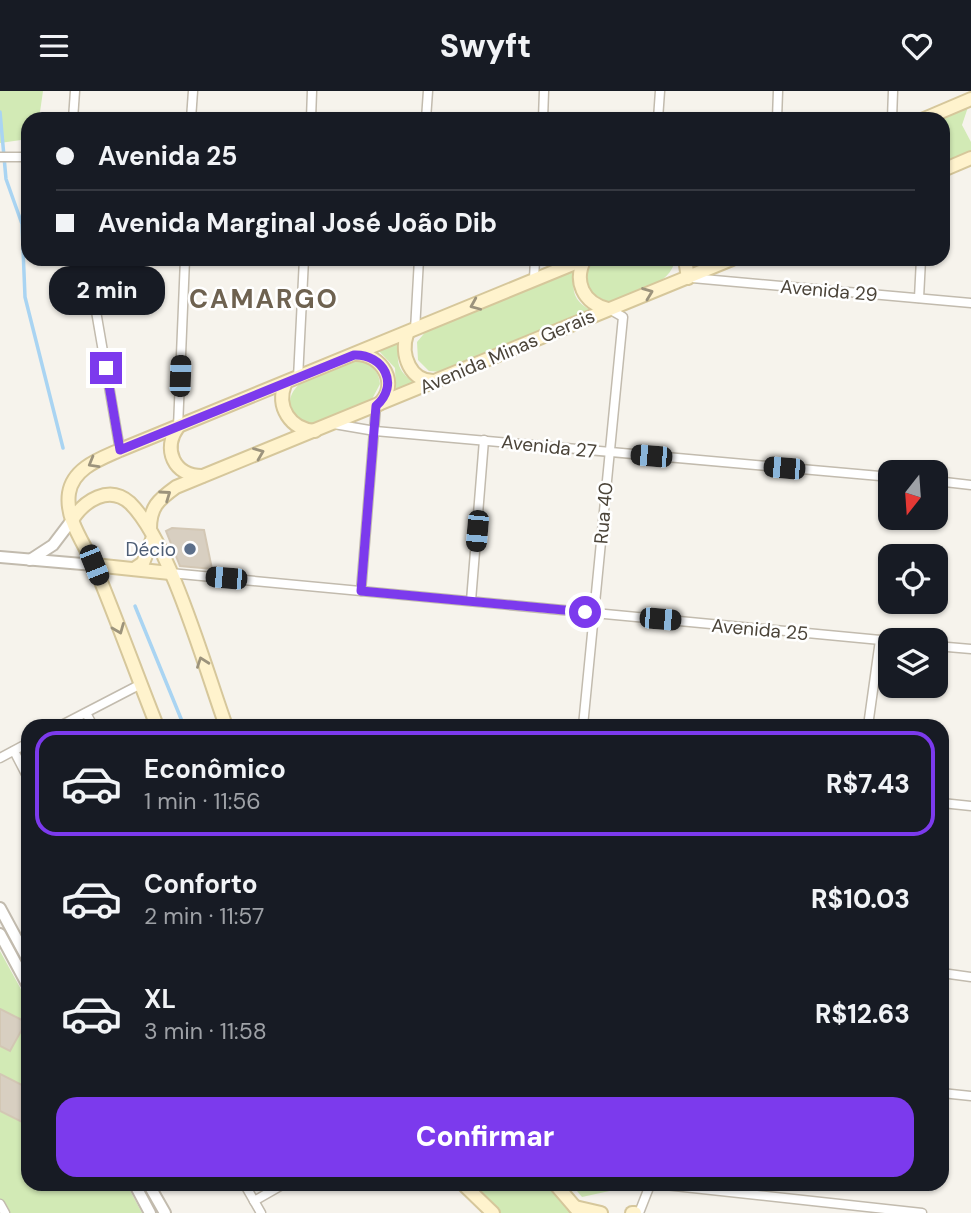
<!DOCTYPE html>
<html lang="pt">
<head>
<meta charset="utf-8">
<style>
	:root { --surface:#171b24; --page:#242831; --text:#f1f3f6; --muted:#9ea1a6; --line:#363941; --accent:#7c3aed }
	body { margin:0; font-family:"DM Sans",sans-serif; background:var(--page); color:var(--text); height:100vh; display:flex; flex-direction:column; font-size:26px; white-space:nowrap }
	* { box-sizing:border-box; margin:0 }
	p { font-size:23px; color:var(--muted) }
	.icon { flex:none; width:38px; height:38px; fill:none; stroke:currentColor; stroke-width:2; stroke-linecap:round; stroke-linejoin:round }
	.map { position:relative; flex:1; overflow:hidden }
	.side { position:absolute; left:21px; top:628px; width:928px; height:472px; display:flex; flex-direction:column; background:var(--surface); border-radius:21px; box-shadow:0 2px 5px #0004 }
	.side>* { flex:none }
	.top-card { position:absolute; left:21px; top:21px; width:929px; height:154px; border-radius:21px; box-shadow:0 2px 5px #0004; display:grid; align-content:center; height:154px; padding:0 35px; background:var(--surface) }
	.needle { width:46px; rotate:197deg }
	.tools { position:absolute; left:878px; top:369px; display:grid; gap:14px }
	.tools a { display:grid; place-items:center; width:70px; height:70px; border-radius:14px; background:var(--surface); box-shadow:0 2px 5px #0004; font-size:35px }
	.end { position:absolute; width:32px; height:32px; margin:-16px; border:9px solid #7c3aed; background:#fff; box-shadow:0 0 0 4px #fff }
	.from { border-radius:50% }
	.bubble { position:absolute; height:49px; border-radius:21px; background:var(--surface); box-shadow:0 2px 5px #0004; font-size:23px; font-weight:800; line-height:49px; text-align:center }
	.car { position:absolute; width:21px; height:42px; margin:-21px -10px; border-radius:9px; box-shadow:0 0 5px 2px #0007; background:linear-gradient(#222 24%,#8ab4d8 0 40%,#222 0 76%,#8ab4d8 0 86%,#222 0) }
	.top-card b { display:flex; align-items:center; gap:24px; height:66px; font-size:26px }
	.top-card b+b { border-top:2px solid var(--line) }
	.top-card i { width:18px; height:18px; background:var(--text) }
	ul { padding:12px 0 0; list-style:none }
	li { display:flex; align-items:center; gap:21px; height:105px; margin:0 14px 10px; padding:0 21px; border:4px solid transparent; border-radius:21px }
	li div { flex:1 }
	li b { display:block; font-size:26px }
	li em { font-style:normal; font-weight:800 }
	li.active { border-color:var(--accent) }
	li>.icon { width:63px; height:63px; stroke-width:1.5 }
	.cta { display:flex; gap:14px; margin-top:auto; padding:14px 35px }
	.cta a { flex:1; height:80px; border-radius:21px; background:var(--accent); color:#fff; font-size:28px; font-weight:800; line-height:80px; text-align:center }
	header { display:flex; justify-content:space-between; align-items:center; height:91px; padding:0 35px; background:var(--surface); font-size:32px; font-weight:800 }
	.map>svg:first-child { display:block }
	.green { fill:#d2eab5 }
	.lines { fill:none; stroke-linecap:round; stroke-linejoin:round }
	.stream { stroke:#a9d4f2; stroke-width:3.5 }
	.building { fill:#d8cfc1; stroke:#d3c7b4; stroke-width:2 }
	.minor-casing { stroke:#c2bbae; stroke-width:11 }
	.tertiary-casing { stroke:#c2bbae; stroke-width:14 }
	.secondary-casing { stroke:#d6c79b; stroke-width:16 }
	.minor { stroke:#fff; stroke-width:8 }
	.tertiary { stroke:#fff; stroke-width:10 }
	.secondary { stroke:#fff3cd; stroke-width:12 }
	.oneway { stroke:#9c937c }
	.route { stroke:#7c3aed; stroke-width:9 }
	.service-dot { fill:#5c6f8a; stroke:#fff; stroke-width:2.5 }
	.labels { text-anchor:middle; stroke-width:5; stroke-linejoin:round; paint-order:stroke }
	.street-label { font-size:19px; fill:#4b4439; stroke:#fff }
	.service-label { font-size:19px; fill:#4e5e75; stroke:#fff; text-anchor:end }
	.district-label { font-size:26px; font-weight:bold; letter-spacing:2px; fill:#6e6250; stroke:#fff }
</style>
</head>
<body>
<header><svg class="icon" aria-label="menu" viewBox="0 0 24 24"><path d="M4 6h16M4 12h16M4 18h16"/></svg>Swyft<svg class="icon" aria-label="heart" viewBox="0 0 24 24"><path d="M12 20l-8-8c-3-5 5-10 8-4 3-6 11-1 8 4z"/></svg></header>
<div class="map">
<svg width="971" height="1122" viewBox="0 0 971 1122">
	<rect width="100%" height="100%" fill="#f6f3ec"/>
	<g class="green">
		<path d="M0,0H43L39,28H28V48L0,52Z"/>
		<path d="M968,16L962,34L971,51V61L943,72V28H938Z"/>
		<path d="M598,168H675C673,193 629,207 607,211L587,199C585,185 584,175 598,168Z"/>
		<path d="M575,178C572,196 571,210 591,219L442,281L429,280L418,269L417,251L427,239Z"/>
		<path d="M402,251C393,269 399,284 417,292L396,300L395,277L379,260Z"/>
		<path d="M352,270C368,269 379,278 380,293L371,310L314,334L305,333L291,322C282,287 328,280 352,270Z"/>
		<path d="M0,860L28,911V1094H127L142,1122H0Z"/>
		<path d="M488,1094H549L574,1122H501L481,1101Z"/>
		<path d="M572,1094H637L582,1106Z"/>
	</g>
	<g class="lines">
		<g class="stream">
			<path d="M0,21L6,88L22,133L25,206L63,357"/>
			<path d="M135,515L184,635"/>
		</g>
	</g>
	<g class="building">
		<path d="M172,437L204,439L212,478L180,475L166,440Z"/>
		<path d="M0,918L26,931L10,960L0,955Z"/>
		<path d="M0,983L28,997V1034L0,1020Z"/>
	</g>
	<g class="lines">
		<g class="minor-casing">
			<g id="minor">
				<path d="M73,28L75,0"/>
				<path d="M191,28L193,0"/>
				<path d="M311,28L312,0"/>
				<path d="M426,28L428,0"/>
				<path d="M543,28L544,0"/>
				<path d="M658,28L660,0"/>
				<path d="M777,28L778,0"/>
				<path d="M892,28L893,0"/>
				<path d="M0,66H28"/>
				<path d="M87,168L120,359"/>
				<path d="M692,187L971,212"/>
				<path d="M534,188L535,168"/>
				<path d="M919,207L921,168"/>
				<path d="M415,239L419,168"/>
				<path d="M298,287L304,168"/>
				<path d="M334,333L375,340L891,386"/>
				<path d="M178,336L185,168"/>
				<path d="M936,390L971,394"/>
				<path d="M170,482L891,550"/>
				<path d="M361,500L376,315"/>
				<path d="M471,510L484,349"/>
				<path d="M936,555L971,558"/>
				<path d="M86,622L93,635"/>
				<path d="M225,633L246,635"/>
				<path d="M60,635L141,593"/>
				<path d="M583,635L623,226L609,218"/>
				<path d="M868,635L880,549"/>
				<path d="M14,660L28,687"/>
				<path d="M0,667L28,652"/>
				<path d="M942,712L971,715"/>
				<path d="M942,882L971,886"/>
				<path d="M942,1002L971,1005"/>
				<path d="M245,1094L261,1122"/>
				<path d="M665,1094L922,1122"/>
				<path d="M254,1110L282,1094"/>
				<path d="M0,1113L5,1122"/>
				<path d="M639,1122L650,1094"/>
			</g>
		</g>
		<g class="tertiary-casing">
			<g id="tertiary">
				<path d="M0,466L94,474"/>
				<path d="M30,469L53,454L72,429"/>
				<path d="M0,817L28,869"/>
				<path d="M0,843L28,895"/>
				<path d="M135,1094L150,1122"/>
				<path d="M149,1094L165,1122"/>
			</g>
		</g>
		<g class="secondary-casing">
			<g id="secondary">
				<path d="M924,28L971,8"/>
				<path d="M943,79L971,67"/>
				<path d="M585,168C573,190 583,212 608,218"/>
				<path d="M685,168L688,187"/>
				<path d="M407,243C400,263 410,292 436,290"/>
				<path d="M356,263C382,263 400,293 379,313"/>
				<path d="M285,293C276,316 290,338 315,340"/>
				<path d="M178,336C162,358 174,385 202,385"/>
				<path d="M72,429C84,410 109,393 130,412C170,451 206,580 226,635"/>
				<path d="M150,438C150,416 158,409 176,396L732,168"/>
				<path d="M94,474L170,482"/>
				<path d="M134,478L143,472L153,446"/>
				<path d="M157,635C136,582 117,529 95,476C85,453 65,429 69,402C73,377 100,368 120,359L585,168"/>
				<path d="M464,1094L493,1122"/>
				<path d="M556,1094L580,1122"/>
				<path d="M575,1116L601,1122"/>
				<path d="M632,1122H635"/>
			</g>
		</g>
		<use href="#minor" class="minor"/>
		<use href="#tertiary" class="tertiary"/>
		<use href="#secondary" class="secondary"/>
	</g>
	<defs><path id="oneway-chevron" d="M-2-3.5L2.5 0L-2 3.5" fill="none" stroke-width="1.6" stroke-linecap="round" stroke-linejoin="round" transform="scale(1.75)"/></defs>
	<g class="oneway">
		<use href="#oneway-chevron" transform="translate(648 202) rotate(-21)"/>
		<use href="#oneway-chevron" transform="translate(475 214) rotate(157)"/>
		<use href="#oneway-chevron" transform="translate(259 362) rotate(-22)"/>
		<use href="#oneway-chevron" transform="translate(93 372) rotate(150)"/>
		<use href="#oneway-chevron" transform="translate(166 404) rotate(-35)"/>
		<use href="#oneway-chevron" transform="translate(119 538) rotate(68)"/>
		<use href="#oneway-chevron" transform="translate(202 571) rotate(-110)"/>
	</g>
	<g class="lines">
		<path class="route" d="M106,277L120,359L354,264C384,263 400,294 376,315L361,500L585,521"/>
	</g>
	<circle class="service-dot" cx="190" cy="458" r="7"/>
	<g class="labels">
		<g class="street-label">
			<text transform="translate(829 199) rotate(5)" y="7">Avenida 29</text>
			<text transform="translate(507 260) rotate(-23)" y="7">Avenida Minas Gerais</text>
			<text transform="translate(549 355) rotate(6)" y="7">Avenida 27</text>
			<text transform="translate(603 422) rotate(-85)" y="7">Rua 40</text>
			<text transform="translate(760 538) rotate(5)" y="7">Avenida 25</text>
		</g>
		<g class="service-label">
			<text x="176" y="465">Décio</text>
		</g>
		<g class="district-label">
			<text x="264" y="217">CAMARGO</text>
		</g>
	</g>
</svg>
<div class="tools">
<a><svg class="needle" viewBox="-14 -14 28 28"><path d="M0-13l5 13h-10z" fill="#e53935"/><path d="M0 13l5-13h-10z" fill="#9ea1a6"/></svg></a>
<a><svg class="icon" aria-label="locate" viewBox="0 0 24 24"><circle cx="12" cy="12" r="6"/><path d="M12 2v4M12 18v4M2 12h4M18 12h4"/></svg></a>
<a><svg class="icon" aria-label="layers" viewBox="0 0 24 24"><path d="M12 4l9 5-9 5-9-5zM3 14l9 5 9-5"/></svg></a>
</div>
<i class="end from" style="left:585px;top:521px"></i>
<i class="end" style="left:106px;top:277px"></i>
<div class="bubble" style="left:49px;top:175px;width:116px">2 min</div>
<i class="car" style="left:180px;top:285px;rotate:2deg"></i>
<i class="car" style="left:651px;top:365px;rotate:275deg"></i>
<i class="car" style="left:784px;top:377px;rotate:275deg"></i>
<i class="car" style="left:477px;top:440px;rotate:185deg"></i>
<i class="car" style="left:94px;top:474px;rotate:158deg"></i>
<i class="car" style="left:226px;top:487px;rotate:275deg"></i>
<i class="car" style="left:660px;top:528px;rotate:95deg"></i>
<div class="top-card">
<b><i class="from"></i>Avenida 25</b>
<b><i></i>Avenida Marginal José João Dib</b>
</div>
<section class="side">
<ul>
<li class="active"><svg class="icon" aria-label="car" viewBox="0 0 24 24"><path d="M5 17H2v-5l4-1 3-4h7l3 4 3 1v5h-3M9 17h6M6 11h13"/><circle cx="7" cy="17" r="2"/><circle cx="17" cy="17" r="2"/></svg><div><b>Econômico</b><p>1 min · 11:56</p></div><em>R$7.43</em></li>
<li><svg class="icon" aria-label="car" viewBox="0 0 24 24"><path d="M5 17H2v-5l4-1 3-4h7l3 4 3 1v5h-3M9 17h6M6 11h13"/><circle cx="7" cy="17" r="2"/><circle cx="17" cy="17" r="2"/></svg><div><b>Conforto</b><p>2 min · 11:57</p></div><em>R$10.03</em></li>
<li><svg class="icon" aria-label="car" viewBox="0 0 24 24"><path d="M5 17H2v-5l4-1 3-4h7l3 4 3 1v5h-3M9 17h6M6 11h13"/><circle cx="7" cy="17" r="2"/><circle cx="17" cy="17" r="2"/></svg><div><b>XL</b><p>3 min · 11:58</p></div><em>R$12.63</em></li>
</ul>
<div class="cta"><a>Confirmar</a></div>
</section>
</div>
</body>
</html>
